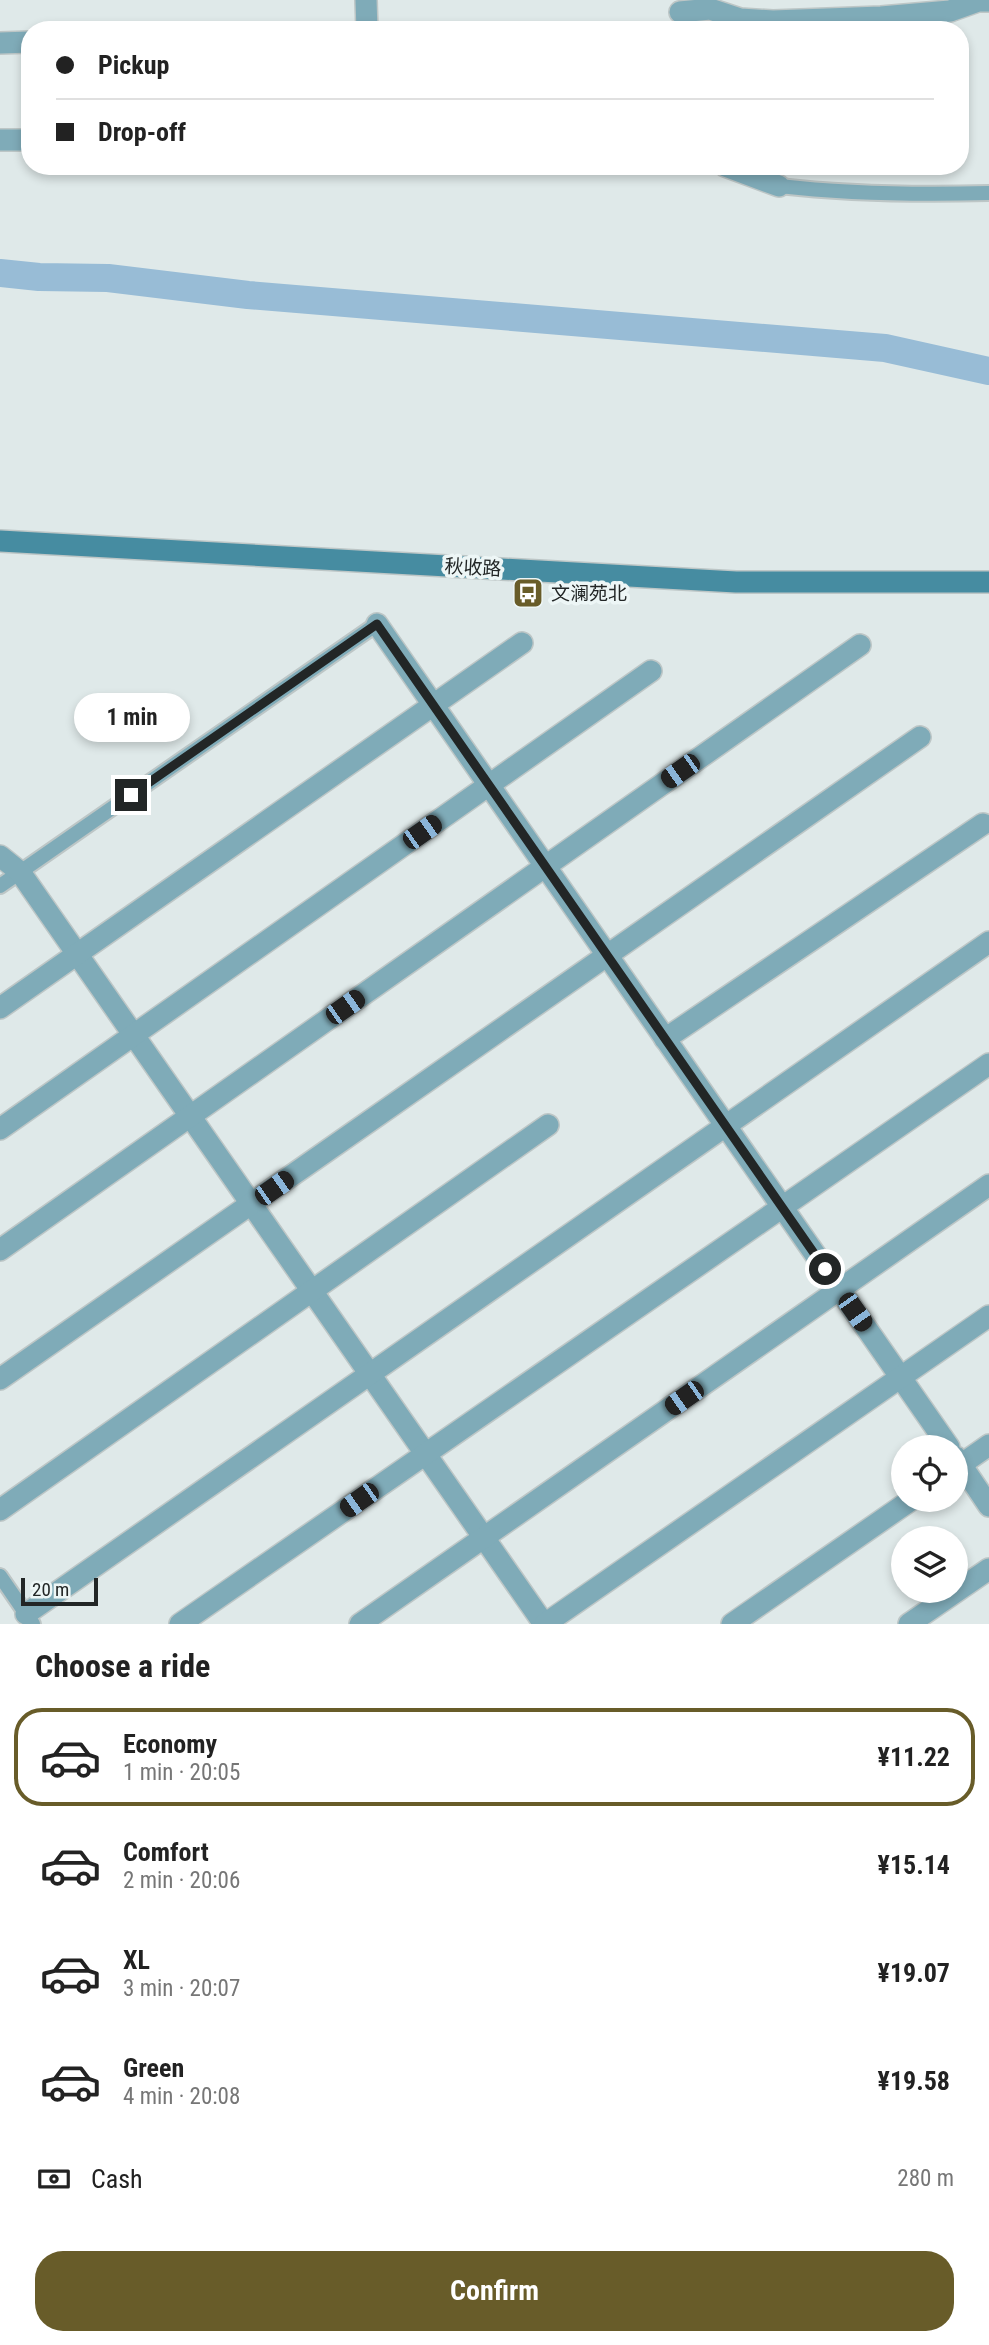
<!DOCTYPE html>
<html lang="en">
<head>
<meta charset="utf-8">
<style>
	:root { --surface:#fff; --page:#f2f2f2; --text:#222; --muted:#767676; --line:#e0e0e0; --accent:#685c29 }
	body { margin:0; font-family:"Roboto Condensed","Noto Sans SC",sans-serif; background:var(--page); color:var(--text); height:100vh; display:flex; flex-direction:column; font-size:26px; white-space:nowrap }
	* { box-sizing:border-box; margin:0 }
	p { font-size:23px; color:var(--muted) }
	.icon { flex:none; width:38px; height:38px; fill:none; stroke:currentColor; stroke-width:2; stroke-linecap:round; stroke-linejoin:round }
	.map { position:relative; height:1624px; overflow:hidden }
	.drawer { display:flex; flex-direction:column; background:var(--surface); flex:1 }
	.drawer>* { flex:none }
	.guide { position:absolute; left:21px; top:21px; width:948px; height:154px; border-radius:28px; box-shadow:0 4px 10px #0003; display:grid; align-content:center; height:154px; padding:0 35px; background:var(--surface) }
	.controls { position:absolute; left:891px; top:1435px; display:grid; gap:14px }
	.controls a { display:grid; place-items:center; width:77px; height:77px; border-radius:50%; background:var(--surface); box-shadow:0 4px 10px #0003; font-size:35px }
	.scale { position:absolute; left:21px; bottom:18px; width:77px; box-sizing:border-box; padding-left:7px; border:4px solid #222626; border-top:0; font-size:19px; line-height:24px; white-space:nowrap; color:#222626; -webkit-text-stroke:5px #edf6f6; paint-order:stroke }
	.end { position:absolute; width:32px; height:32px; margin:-16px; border:9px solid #222626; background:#fff; box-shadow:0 0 0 4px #fff }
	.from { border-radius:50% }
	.bubble { position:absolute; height:49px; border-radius:24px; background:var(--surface); box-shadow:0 4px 10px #0003; font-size:23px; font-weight:700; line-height:49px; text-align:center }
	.car { position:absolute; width:21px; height:42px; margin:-21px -10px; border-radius:9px; box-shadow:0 0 5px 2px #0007; background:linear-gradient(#222 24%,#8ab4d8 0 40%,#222 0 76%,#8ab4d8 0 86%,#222 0) }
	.guide b { display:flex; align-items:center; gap:24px; height:66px; font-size:26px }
	.guide b+b { border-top:2px solid var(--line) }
	.guide i { width:18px; height:18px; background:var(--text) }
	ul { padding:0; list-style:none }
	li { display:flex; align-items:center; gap:21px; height:98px; margin:0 14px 10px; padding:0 21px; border:4px solid transparent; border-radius:28px }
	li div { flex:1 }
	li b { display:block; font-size:26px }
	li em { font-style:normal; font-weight:700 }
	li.active { border-color:var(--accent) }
	li>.icon { width:63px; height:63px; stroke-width:1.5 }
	h2 { padding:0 35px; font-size:32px; line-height:84px }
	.pay { display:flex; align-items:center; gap:18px; height:77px; padding:0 35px; font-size:26px }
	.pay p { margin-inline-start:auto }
	.primary-button { display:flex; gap:14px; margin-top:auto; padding:14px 35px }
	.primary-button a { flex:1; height:80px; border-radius:28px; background:var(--accent); color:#fff; font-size:28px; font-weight:700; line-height:80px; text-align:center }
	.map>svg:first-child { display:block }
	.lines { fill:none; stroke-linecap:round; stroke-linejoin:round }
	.canal { stroke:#98bcd6; stroke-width:28 }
	.lane-casing { stroke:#bdc6c6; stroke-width:18 }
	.street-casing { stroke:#bdc6c6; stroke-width:24 }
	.secondary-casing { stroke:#bdc6c6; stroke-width:24 }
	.lane { stroke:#7fabb8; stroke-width:14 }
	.street { stroke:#7fabb8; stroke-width:21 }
	.secondary { stroke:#468ca1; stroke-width:21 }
	.route { stroke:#222626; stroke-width:9 }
	.labels { text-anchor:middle; stroke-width:7; stroke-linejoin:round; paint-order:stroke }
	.street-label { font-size:19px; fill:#222626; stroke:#edf6f6 }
	.poi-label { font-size:19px; fill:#222626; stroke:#edf6f6; text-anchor:start }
</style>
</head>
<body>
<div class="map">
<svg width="989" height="1624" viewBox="0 0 989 1624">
	<rect width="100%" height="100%" fill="#dfe9e9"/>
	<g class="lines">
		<path class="canal" d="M0,273L39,277L108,278L248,295L885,348L989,371"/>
		<g class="lane-casing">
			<g id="lane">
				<path d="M779,186C850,194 918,195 989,193"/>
				<path d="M0,886L377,624"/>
				<path d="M0,1576L33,1624"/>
			</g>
		</g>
		<g class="street-casing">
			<g id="street">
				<path d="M366,0L367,30"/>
				<path d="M680,12L710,9L740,19L773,21L881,17L950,11L978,1H989"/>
				<path d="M0,43L30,42"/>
				<path d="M0,140H30"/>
				<path d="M725,166L779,186"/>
				<path d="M377,624L949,1447"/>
				<path d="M0,856L20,872L544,1624"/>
				<path d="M0,1008L522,643"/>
				<path d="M665,1039L983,824"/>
				<path d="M0,1129L651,671"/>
				<path d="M0,1250L860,645"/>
				<path d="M0,1379L920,737"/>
				<path d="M956,1457L989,1506"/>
				<path d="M956,1468L989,1445"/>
				<path d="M0,1510L548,1125"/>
				<path d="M26,1614L989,942"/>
				<path d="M180,1624L989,1064"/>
				<path d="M360,1624L989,1185"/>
				<path d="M545,1624L989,1316"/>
				<path d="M732,1624L911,1500"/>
				<path d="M909,1624L989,1569"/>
			</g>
		</g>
		<g class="secondary-casing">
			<path id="secondary" d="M0,541L736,582H989"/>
		</g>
		<use href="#lane" class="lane"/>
		<use href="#street" class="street"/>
		<use href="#secondary" class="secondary"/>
	</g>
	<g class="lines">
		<path class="route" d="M131,795L377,624L825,1269"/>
	</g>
	<defs>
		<g id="bus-square" transform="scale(1.575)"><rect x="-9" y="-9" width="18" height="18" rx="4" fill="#685c29" stroke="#edf6f6"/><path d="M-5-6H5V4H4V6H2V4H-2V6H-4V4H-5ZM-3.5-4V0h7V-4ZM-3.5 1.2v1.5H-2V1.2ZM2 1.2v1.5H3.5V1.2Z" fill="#fff"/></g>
	</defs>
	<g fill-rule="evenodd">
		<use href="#bus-square" x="528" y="593"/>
	</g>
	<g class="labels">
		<g class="street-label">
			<text transform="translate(473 567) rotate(3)" y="7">秋收路</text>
		</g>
		<g class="poi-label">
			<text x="551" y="600">文澜苑北</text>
		</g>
	</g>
</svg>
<div class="controls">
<a><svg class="icon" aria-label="locate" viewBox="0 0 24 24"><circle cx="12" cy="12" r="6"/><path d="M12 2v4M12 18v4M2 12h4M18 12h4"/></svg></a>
<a><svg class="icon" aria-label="layers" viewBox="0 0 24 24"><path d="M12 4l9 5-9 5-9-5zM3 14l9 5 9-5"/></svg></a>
</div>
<div class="scale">20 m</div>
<i class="end from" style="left:825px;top:1269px"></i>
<i class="end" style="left:131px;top:795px"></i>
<div class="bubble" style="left:74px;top:693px;width:116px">1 min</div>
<i class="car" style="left:680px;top:771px;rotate:235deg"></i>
<i class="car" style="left:422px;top:832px;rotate:55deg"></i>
<i class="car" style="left:345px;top:1007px;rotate:55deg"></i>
<i class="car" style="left:274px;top:1188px;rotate:55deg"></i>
<i class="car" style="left:855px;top:1312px;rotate:145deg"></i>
<i class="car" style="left:684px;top:1398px;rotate:235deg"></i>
<i class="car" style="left:359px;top:1500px;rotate:235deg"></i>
<div class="guide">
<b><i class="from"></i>Pickup</b>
<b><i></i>Drop-off</b>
</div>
</div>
<section class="drawer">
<h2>Choose a ride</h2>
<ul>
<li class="active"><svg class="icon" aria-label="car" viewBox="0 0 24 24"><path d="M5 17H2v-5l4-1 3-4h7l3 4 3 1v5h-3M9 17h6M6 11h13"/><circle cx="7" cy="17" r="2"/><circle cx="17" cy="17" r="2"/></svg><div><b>Economy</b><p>1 min · 20:05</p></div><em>¥11.22</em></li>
<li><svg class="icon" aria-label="car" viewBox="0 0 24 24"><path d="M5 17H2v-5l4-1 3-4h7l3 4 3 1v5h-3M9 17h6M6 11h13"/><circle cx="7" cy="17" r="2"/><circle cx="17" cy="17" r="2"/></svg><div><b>Comfort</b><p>2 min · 20:06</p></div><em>¥15.14</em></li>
<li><svg class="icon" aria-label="car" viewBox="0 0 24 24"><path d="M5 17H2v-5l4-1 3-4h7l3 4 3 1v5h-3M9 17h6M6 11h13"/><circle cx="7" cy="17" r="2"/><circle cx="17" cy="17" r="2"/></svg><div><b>XL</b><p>3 min · 20:07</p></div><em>¥19.07</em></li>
<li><svg class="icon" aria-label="car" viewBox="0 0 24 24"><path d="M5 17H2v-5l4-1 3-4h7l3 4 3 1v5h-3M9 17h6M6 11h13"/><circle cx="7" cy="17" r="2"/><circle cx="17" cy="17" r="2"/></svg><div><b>Green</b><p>4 min · 20:08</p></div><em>¥19.58</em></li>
</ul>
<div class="pay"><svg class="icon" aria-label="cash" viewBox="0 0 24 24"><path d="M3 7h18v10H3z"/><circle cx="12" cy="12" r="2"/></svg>Cash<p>280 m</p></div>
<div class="primary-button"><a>Confirm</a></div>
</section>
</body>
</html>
